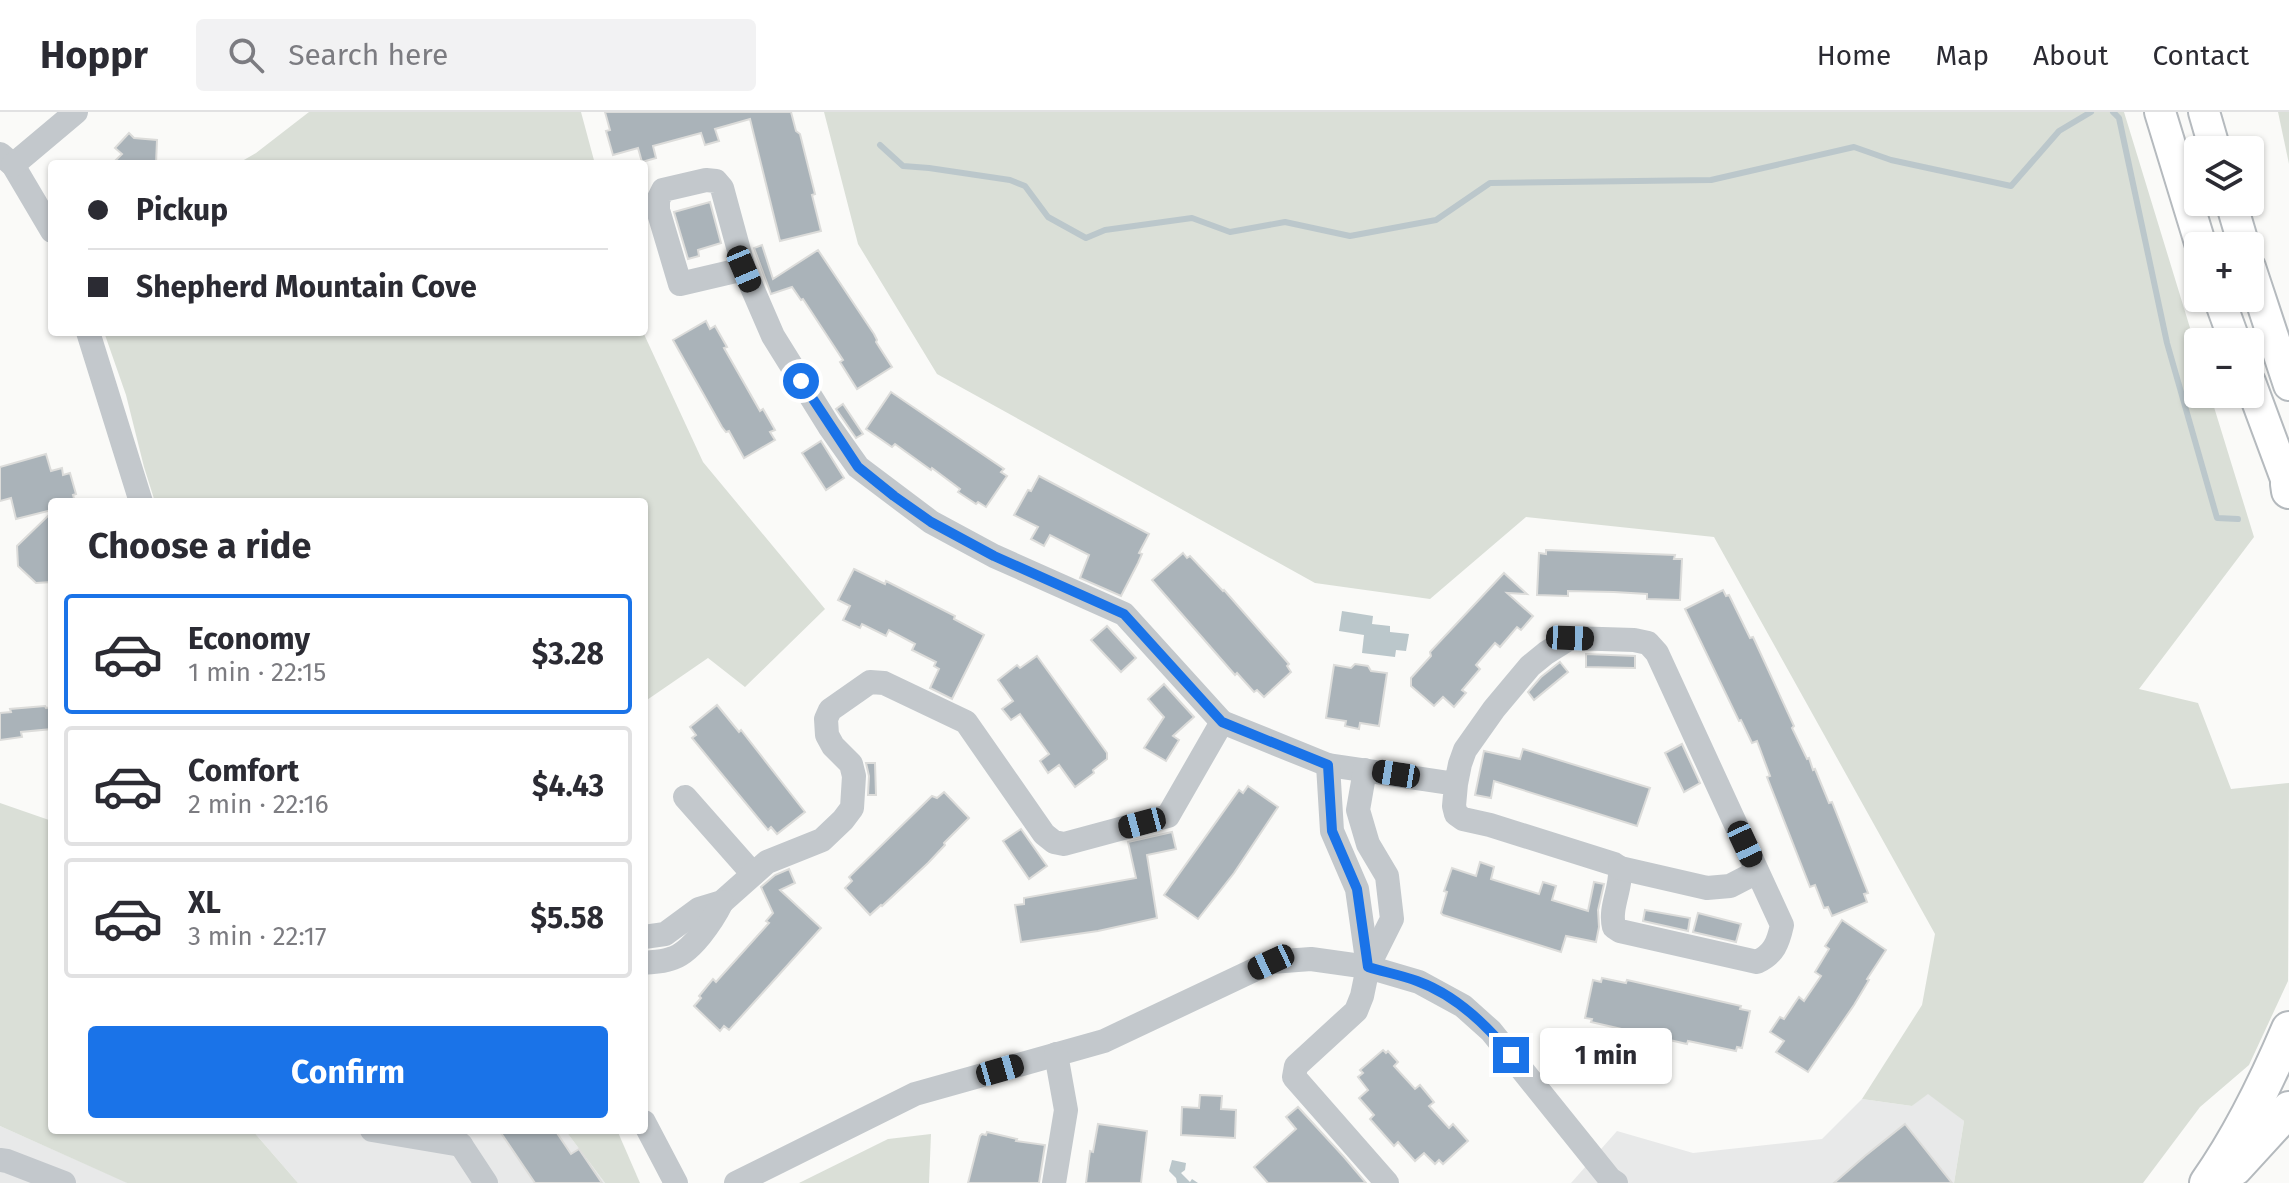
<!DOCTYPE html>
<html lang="en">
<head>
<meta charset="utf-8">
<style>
	:root { --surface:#fff; --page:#f2f2f3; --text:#2b2b33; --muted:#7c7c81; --line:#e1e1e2; --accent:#1a73e8 }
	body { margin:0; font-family:"Fira Sans",sans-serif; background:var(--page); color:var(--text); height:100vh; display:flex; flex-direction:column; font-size:30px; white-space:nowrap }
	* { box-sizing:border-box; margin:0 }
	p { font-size:26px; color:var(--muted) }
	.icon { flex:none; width:44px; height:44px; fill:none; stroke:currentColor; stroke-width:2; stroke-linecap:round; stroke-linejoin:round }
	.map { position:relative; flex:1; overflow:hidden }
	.sheet { position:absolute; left:48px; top:386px; width:600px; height:636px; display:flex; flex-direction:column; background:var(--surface); border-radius:8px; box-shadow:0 2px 6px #0004 }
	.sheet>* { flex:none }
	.banner { position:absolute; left:48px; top:48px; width:600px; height:176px; border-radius:8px; box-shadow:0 2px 6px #0004; display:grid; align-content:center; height:176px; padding:0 40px; background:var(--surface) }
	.fabs { position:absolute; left:2184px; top:24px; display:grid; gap:16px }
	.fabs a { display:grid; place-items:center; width:80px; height:80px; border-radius:8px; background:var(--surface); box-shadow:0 2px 6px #0004; font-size:40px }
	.end { position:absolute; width:36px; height:36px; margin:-18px; border:10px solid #1a73e8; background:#fff; box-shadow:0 0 0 4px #fff }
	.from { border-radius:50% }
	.bubble { position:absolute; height:56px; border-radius:8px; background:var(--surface); box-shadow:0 2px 6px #0004; font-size:26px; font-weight:700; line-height:56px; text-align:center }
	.car { position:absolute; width:24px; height:48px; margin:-24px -12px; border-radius:10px; box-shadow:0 0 6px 2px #0007; background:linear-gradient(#222 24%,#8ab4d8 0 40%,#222 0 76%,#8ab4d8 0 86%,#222 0) }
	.banner b { display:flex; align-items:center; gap:28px; height:76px; font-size:30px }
	.banner b+b { border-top:2px solid var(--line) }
	.banner i { width:20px; height:20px; background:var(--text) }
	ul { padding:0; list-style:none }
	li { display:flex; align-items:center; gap:24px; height:120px; margin:0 16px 12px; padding:0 24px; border:4px solid var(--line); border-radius:8px }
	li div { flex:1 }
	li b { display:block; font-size:30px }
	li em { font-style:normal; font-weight:700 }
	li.current { border-color:var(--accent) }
	li>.icon { width:72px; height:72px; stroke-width:1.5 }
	h2 { padding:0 40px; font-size:36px; line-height:96px }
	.cta { display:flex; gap:16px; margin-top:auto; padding:16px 40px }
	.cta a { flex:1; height:92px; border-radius:8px; background:var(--accent); color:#fff; font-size:32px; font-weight:700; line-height:92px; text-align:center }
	header { display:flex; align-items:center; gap:48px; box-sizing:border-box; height:112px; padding:0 40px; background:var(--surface); border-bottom:2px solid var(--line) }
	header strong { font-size:38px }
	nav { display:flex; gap:44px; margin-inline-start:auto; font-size:28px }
	.search { width:560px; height:72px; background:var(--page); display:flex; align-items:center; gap:20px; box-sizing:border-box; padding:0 28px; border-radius:8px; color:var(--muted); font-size:30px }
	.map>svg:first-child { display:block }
	.built { fill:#e8e9e9 }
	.green { fill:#dadfd7 }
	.water { fill:#bbc7cb }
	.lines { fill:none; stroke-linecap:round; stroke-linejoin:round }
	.stream { stroke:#bbc7cb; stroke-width:6 }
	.building { fill:#aab3b9; stroke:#dcdcda; stroke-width:2 }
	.major-casing { stroke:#b5babe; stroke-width:34 }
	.highway-casing { stroke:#b4b9bd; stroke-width:38 }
	.minor { stroke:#c3c8cc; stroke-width:24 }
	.major { stroke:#fff; stroke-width:30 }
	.highway { stroke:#fff; stroke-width:34 }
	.route { stroke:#1a73e8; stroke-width:10 }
</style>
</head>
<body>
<header>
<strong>Hoppr</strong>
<div class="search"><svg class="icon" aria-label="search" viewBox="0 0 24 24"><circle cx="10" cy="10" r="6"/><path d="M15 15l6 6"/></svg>Search here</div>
<nav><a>Home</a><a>Map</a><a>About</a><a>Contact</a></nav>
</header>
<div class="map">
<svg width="2289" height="1071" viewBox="0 0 2289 1071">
	<rect width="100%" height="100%" fill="#fafaf8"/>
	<g class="built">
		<path d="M1928,981L1964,1009L1954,1071H1571L1617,1019L1693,1041L1822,1027L1862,987L1912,994Z"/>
		<path d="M0,1014L126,1070L127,1071H0Z"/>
		<path d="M252,1018H565L605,1071H298Z"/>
	</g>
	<g class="green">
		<path d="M309,0H581L595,52H237L256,41Z"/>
		<path d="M824,0H2124L2198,242V282H2210L2254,425L2139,577L2198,591L2231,677L2289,671L2288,869L2249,953L2200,995L2143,1071H1954L1964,1009L1928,982L1912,994L1862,987L1922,893L1935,822L1714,425L1526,405L1430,487L1315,471L937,262L858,132Z"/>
		<path d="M2278,0H2289V52Z"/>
		<path d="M104,220H643L703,350L825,497L745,575L708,546L644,590V390H155L144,355L126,283Z"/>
		<path d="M0,691L49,708L52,706V1018H252L298,1071H127L0,1014Z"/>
		<path d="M565,1018H617L640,1071H605Z"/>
		<path d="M931,1022L929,1071H799L888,1027Z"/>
	</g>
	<g class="water">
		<path d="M1342,499L1373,504L1372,512L1390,514V520L1409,522L1406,539L1396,538L1395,545L1362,541L1364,523L1339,519Z"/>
		<path d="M1172,1048L1186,1051L1185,1058L1181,1061L1190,1070L1192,1067L1198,1071H1177L1176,1066L1169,1059Z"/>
	</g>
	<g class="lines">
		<g class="stream">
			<path d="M2113,0L2119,6L2167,231L2217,406L2238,407"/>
			<path d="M880,33L903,54L929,56L1010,68L1025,74L1048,105L1086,126L1105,118L1192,106L1230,120L1285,110L1350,124L1436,108L1490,71L1711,68L1854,35L1891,48L2011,74L2059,19L2091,0"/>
		</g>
	</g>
	<g class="building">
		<path d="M605,0H791L796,19L800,22L815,82L812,83L821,119L780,129L750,7L715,17L719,29L705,33L701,21L653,34L656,46L642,50L638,36L613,43L606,19L610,18Z"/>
		<path d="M129,21L134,26L157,28L156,52H112L122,42L115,36Z"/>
		<path d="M710,90L721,131L698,138L699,144L688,147L674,100Z"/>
		<path d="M762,133L773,167L818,138L874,222L877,228L876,230L892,255L857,277L840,250L843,248L803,187L801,188L792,175L771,182L754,136Z"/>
		<path d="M706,209L710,217L715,214L727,235L724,236L760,299L763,297L775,318L770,320L775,328L744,346L729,319L726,320L722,315L673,228Z"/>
		<path d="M891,280L1004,357L1001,360L1007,364L986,395L978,390L976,392L958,380L960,377L932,356L931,358L895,332L892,335L866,317Z"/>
		<path d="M843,292L863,322L856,326L836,297Z"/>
		<path d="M821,329L844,366L826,378L802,341Z"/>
		<path d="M46,342L51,359L62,356L63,363L70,361L76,382L73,383L75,390H52V398L16,407L11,386L0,389V355Z"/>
		<path d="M1039,364L1149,422L1139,441L1142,442L1138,451L1121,484L1080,466L1089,443L1050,423L1044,434L1031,427L1038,415L1014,403L1028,378L1031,379Z"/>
		<path d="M52,400V470L36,471L18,454L17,434Z"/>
		<path d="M1546,438L1675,443L1674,447H1682L1680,488L1647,487V482L1614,480L1568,479V484L1537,483L1539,441L1546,442Z"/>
		<path d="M1183,441L1187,446L1190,444L1223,479L1224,478L1289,552L1287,554L1291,560L1264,585L1257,578L1254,580L1237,561L1235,563L1152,468Z"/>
		<path d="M854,457L885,472L886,469L955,504L954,507L984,523L952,587L930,576L939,557L934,554L936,550L912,538L915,532L889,518L886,524L862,512L860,516L843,508L850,494L838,488Z"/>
		<path d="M1504,461L1527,482L1507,481L1533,504L1521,518L1517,515L1500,535L1495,531L1476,553L1480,557L1462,578L1466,581L1454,595L1443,585L1434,594L1411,574V566L1431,544L1430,540Z"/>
		<path d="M1723,478L1726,484L1729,483L1750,526L1753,525L1794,614L1792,616L1807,647L1809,646L1813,658L1815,657L1829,691L1832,690L1868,781L1864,782L1867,790L1832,804L1828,795L1824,796L1815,773L1810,775L1767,665L1770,664L1757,629L1752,631L1741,608L1739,609L1685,497Z"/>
		<path d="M1107,514L1136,546L1121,560L1091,528Z"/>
		<path d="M1586,542L1635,544V556L1586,555Z"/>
		<path d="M1037,544L1107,641V647L1093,658L1094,661L1075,675L1059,653L1048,661L1040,649L1049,642L1020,602L1011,608L1002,597L1013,589L998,568L1017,553L1020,556Z"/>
		<path d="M1560,550L1568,560L1534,588L1528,580L1541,565Z"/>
		<path d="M1355,552L1368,554L1371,559L1387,561L1379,614L1360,611L1359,617L1345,614L1346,609L1326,606L1334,553L1351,556Z"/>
		<path d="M1164,572L1194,605L1173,624L1179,628L1166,649L1144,636L1164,605L1148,587Z"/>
		<path d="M717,593L739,620L741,618L805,700L777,722L771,715L768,718L692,626L696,623L690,615Z"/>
		<path d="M45,594L46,596L52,595V617L21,620L22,625L0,628V601L11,600L10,597Z"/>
		<path d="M1682,632L1700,671L1684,680L1665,641Z"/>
		<path d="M1523,637L1650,676L1637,714L1494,669L1491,686L1475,683L1484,639L1520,647Z"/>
		<path d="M866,651H875L876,683H868L869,664Z"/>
		<path d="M1248,674L1278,695L1234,761L1198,807L1164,783L1239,678L1243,681Z"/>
		<path d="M944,680L969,706L944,731L945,733L928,751L882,794L881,793L870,803L845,776L852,769L849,765L932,684L937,686Z"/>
		<path d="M1021,717L1047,754L1029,767L1003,729Z"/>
		<path d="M1172,720L1176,737L1147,743L1157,806L1098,819L1021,830L1015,793L1024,792V786L1136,766L1128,730Z"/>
		<path d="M1480,750L1494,755L1491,767L1539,782L1543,770L1556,774L1552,788L1588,799L1594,770L1604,772L1598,798L1599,815L1596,830L1566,824L1561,840L1443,803L1441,801L1447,780L1444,779L1452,756L1476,764Z"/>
		<path d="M789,757L795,771L780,778L821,816L729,918L724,914L720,919L694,894L701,886L699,884L713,867L716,870L769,811L766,809L773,801L761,775L775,763Z"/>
		<path d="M1645,798L1690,806L1688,819L1643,809Z"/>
		<path d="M1698,801L1741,812L1736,830L1693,820Z"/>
		<path d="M1842,808L1886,838L1867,867L1869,868L1854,893L1808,960L1776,940L1784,929L1770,920L1780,905L1784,907L1799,885L1804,889L1821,864L1815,860L1829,837L1825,834Z"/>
		<path d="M1602,866L1626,871L1627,868L1741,894L1740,897L1750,899L1742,936L1737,935L1736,939L1688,929L1687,932L1591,910L1592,907L1585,906L1593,868L1601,870Z"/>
		<path d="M1383,938L1386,941L1388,939L1398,950L1394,954L1415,977L1420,973L1434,990L1429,994L1449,1016L1453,1012L1468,1029L1443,1052L1439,1048L1435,1052L1424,1041L1415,1049L1398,1030L1394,1034L1370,1007L1374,1003L1359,986L1368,978L1358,965L1363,961L1360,958Z"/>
		<path d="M1200,983L1222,984L1221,997L1236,998L1235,1026L1181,1023L1182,995L1199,996Z"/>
		<path d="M1298,995L1344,1045L1366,1071H1268L1254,1055L1296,1017L1286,1005Z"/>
		<path d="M1098,1012L1147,1019L1141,1071H1086L1090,1039L1093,1040Z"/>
		<path d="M1905,1012L1952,1071H1834L1865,1044Z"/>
		<path d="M499,1018H555L571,1042L579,1037L602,1071H535Z"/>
		<path d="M987,1020L1017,1027L1016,1029L1045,1033L1039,1071H968L980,1024L982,1022L986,1023Z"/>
	</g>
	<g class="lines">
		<g class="major-casing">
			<g id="major">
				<path d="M2160,0L2201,134"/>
				<path d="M2204,0L2215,38"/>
				<path d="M2231,90L2244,134"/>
				<path d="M2250,155L2289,273"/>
				<path d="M2219,186L2235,230"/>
				<path d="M2250,270L2289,375"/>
			</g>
		</g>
		<g class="highway-casing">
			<g id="highway">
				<path d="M2288,372L2289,379"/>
				<path d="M2235,1056L2289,997"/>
				<path d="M2207,1071C2241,1023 2266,971 2289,917"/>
			</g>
		</g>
		<g class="minor">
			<path d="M0,42L13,53L52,119"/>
			<path d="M13,53L76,0"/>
			<path d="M744,157L680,172L658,98V88L663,78L706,68L716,69L722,76L744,157L773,224L829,314L858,355L931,410L994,444L1124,502L1222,610L1328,653L1456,672L1454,694L1456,702L1463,707L1490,713L1614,752L1620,756C1622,776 1609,795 1614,815L1620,819L1757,850C1774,842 1778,831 1782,813L1657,541L1648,531L1634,528L1570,526L1546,541L1530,554L1494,597L1465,638L1460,652L1456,672"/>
			<path d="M88,220L141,390"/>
			<path d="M1328,653L1332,719L1357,777L1368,855"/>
			<path d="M1365,658L1358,698L1368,732L1387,764L1392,807L1368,855L1362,884L1356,899L1296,954L1294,965L1387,1071"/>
			<path d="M685,685L753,762"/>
			<path d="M1620,756L1707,776L1730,774L1757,760"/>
			<path d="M644,825L665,822L699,797L722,790L767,750L822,728L843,708L852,696L854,664L851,652L833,634L827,623L826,607L830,598L870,570L884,571L966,610L1044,722L1054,730L1064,732L1168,704L1222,610"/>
			<path d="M644,851C652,850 662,850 670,847C691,842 713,808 722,790"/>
			<path d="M644,1010L676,1071"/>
			<path d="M372,1018L461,1033"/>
			<path d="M450,1022L461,1033L486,1071"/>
			<path d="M0,1048L7,1049L64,1071"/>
			<path d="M736,1071L915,982L1104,929L1271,850L1311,847L1368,855L1419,870L1463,894L1491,919L1610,1067L1616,1071"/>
			<path d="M1054,1071L1066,998L1056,942"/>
		</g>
		<use href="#major" class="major"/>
		<use href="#highway" class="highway"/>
	</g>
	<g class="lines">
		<path class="route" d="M801,269L858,355L894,384L931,410L994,444L1124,502L1222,610L1328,653L1332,719L1357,777L1368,855C1384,860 1401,863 1417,869C1456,883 1486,912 1511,943"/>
	</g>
</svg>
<div class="fabs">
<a><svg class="icon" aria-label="layers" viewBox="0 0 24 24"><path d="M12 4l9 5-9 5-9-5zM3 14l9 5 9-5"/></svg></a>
<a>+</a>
<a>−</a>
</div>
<i class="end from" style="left:801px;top:269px"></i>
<i class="end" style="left:1511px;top:943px"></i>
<div class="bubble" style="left:1540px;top:916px;width:132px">1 min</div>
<i class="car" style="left:744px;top:157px;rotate:157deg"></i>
<i class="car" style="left:1570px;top:526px;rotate:92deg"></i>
<i class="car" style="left:1396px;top:662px;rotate:279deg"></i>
<i class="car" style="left:1142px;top:711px;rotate:255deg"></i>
<i class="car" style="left:1745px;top:732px;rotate:155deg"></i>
<i class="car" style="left:1271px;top:850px;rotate:245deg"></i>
<i class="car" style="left:1000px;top:958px;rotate:74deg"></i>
<div class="banner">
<b><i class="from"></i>Pickup</b>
<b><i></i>Shepherd Mountain Cove</b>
</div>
<section class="sheet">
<h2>Choose a ride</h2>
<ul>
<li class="current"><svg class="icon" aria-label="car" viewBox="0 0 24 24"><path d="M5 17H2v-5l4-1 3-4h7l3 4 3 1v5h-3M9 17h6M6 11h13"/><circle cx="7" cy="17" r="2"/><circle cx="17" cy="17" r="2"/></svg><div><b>Economy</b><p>1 min · 22:15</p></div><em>$3.28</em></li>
<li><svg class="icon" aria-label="car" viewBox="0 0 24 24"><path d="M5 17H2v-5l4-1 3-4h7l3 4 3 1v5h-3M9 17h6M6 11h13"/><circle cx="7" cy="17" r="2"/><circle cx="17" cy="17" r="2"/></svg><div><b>Comfort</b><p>2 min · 22:16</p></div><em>$4.43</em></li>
<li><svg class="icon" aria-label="car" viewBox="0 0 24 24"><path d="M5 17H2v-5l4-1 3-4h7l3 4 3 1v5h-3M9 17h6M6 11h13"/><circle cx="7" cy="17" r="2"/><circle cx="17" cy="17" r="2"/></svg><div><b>XL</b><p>3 min · 22:17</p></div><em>$5.58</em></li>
</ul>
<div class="cta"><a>Confirm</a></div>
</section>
</div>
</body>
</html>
